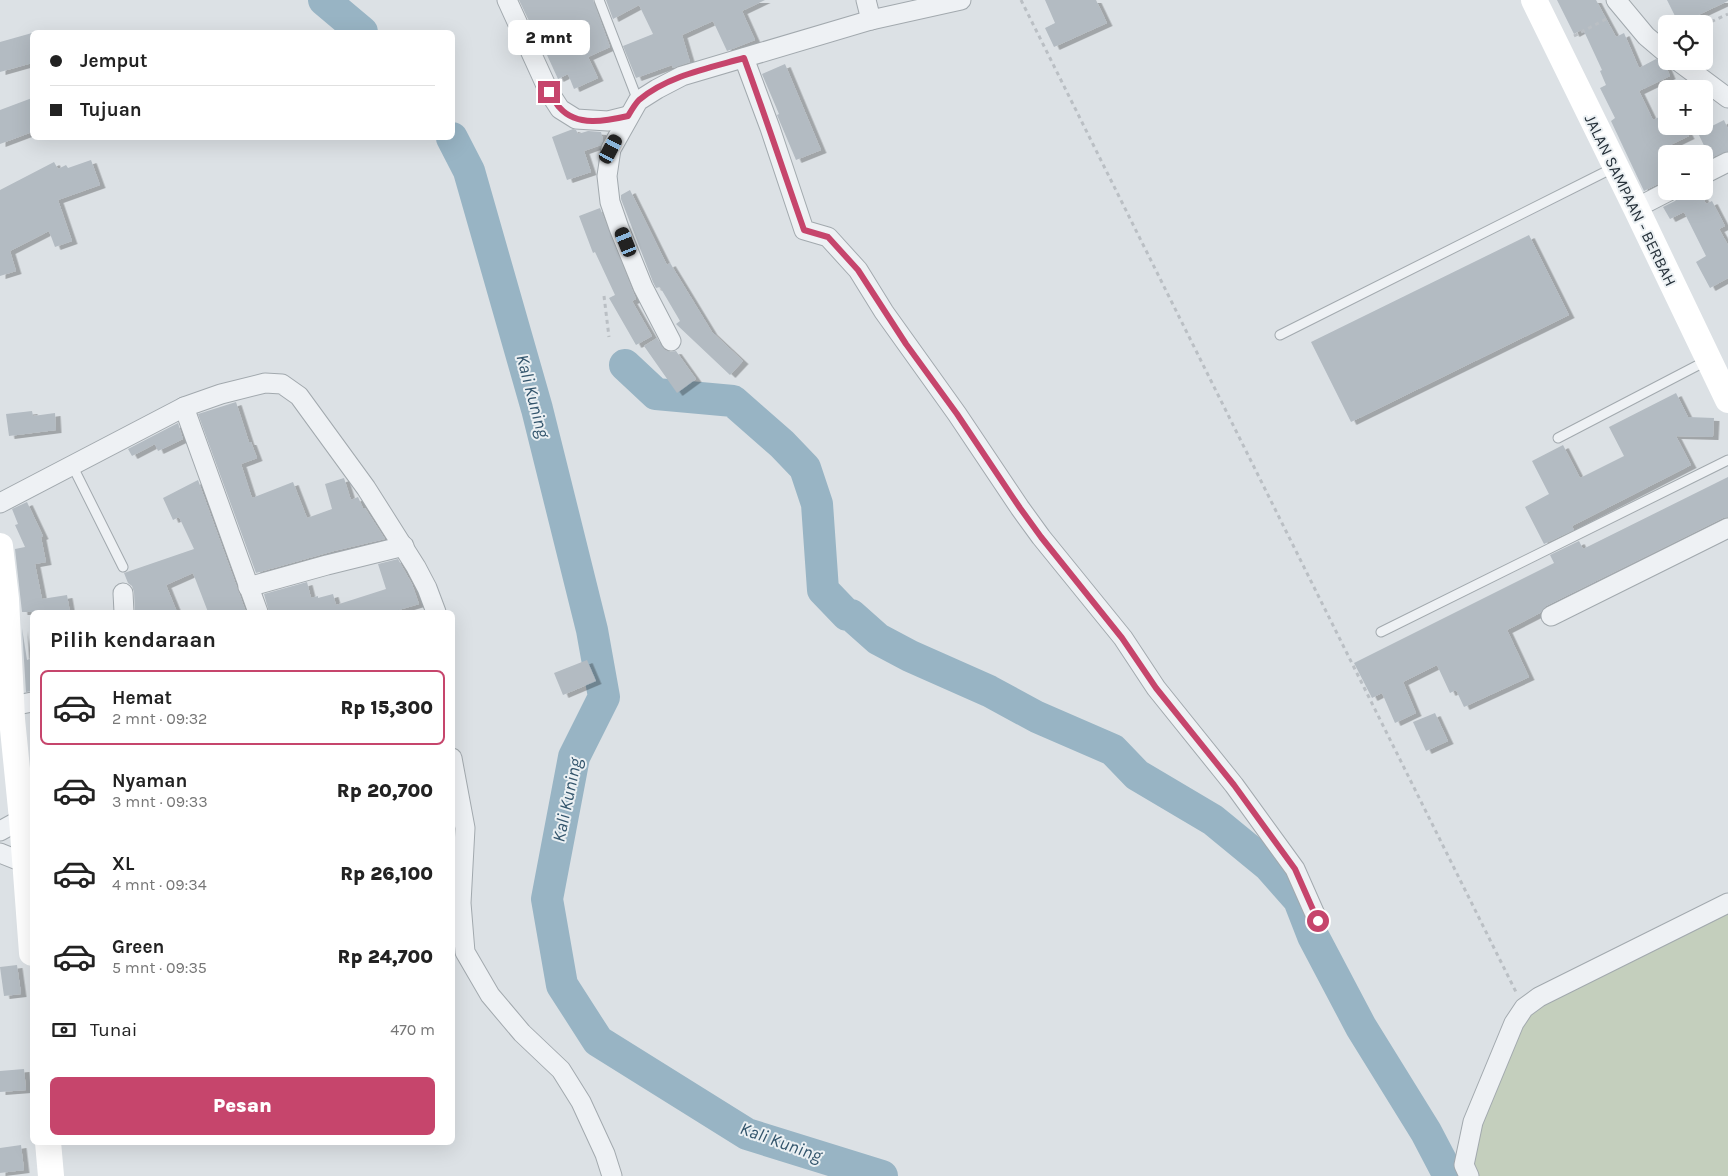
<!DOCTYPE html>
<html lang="id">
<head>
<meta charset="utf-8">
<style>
	:root { --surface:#fff; --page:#f2f2f2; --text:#222; --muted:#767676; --line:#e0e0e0; --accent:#c6456c }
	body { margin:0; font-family:Karla,sans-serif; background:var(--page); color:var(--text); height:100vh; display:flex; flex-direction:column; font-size:19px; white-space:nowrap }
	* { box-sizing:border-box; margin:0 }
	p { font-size:16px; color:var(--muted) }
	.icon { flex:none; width:28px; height:28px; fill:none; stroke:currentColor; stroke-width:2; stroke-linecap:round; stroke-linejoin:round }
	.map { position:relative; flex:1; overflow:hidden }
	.panel { position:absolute; left:30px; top:610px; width:425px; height:535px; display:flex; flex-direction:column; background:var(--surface); border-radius:8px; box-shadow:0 5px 20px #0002 }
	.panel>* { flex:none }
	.banner { position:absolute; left:30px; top:30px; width:425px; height:110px; border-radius:8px; box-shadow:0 5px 20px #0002; display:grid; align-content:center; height:110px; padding:0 20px; background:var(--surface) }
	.controls { position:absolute; left:1658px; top:15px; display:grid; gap:10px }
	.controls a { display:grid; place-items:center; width:55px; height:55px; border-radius:8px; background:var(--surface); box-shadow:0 5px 20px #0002; font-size:25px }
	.end { position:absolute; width:22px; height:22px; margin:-11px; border:6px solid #c6456c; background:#fff; box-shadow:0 0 0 2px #fff }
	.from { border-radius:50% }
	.bubble { position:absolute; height:35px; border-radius:8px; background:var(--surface); box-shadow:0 5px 20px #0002; font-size:16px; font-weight:800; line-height:35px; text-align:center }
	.car { position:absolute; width:15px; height:30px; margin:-15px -8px; border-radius:6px; box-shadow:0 0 4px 1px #0007; background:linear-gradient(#222 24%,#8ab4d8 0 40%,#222 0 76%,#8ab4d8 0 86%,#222 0) }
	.banner b { display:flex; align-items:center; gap:18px; height:48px; font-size:19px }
	.banner b+b { border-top:1px solid var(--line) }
	.banner i { width:12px; height:12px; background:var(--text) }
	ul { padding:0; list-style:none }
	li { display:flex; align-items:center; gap:15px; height:75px; margin:0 10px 8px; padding:0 10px; border:2px solid transparent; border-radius:8px }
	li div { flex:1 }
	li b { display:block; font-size:19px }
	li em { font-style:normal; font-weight:800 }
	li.active { border-color:var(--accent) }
	li>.icon { width:45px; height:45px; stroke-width:1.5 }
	h2 { padding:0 20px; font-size:22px; line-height:60px }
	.pay { display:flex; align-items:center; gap:12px; height:55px; padding:0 20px; font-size:19px }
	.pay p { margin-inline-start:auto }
	.button { display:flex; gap:10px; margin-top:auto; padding:10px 20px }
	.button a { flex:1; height:58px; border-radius:8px; background:var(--accent); color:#fff; font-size:20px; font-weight:800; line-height:58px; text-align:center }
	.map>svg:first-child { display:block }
	.green { fill:#c4cfbd }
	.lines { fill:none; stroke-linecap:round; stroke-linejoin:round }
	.river { stroke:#98b4c4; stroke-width:32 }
	.building { fill:#b3bbc2; filter:url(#shadow) }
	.lane-casing { stroke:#a2a9ae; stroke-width:11 }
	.street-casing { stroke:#a2a9ae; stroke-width:21 }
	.path { stroke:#babfc4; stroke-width:3; stroke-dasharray:4 4; stroke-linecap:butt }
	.lane { stroke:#eef1f4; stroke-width:9 }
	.street { stroke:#eef1f4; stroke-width:19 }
	.secondary { stroke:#fff; stroke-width:26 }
	.route { stroke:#c6456c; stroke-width:6 }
	.labels { text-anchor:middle; stroke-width:4; stroke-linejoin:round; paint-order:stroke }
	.street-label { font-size:16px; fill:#26313a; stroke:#ebf0f3 }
	.water-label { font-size:18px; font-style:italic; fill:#33556c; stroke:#ebf0f3 }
</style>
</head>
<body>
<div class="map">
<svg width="1728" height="1176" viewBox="0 0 1728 1176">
	<defs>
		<filter id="shadow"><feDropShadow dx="5.5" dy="3" stdDeviation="0" flood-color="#0004"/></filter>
	</defs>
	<rect width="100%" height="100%" fill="#dce1e5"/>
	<path class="green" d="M1728,903V1176H1471L1464,1165L1524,1008Z"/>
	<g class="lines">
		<g class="river">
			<path d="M324,0L362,32"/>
			<path d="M452,138L469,171L537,409L592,630L604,697L574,757L547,899L562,985L598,1041L747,1134L882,1176"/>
			<path d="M625,365L656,394L733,401L782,444L805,468L817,504L823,590L847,615H851L878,639L910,656L989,691L1037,717L1113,750L1137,775L1213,820L1269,866L1299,900L1313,936L1361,1027L1426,1132L1449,1176"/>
		</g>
	</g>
	<g class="building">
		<path d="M519,0H593L610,47L588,57L598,78L574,89L568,74L558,79L531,20L529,21Z"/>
		<path d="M606,0H765L742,11L755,40L727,51L713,21L682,35L690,62L673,68L672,65L636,78L623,46L653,34L639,5L613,19Z"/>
		<path d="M1045,0H1096L1107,23L1054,47L1045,28L1055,23Z"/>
		<path d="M1557,0H1596L1616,37L1624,33L1639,68L1656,59L1665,64L1670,76L1639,91L1653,120L1659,117L1661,121L1666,118V126H1684L1689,136L1658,151L1666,167V180L1644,191L1611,121L1615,118L1600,88L1606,85L1600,71L1602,70L1583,29L1574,34Z"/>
		<path d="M1667,0H1728V1L1679,24Z"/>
		<path d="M32,33V63L0,72V42Z"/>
		<path d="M785,64L821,150L796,160L777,115L779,114L762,74Z"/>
		<path d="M32,98V132L0,144V110Z"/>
		<path d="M1724,120L1728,129V151L1710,158L1698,133Z"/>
		<path d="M573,129L576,130L578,134L588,131L601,132L603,140L601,145L584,151L591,172L567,180L552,137Z"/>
		<path d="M91,160L100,185L58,200L72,241L55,247L49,231L10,251L16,271L0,276V190L54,162L58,169L66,165L68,168Z"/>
		<path d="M630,190L667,265L670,263L712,332L743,361L730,375L676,324L680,321L660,287L656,288L653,282L621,199V195Z"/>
		<path d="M1680,191H1700L1706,204L1712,201L1725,226L1719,229L1728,245V278L1710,288L1696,262L1706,256L1684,212L1670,219L1663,207L1675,201L1679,197Z"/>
		<path d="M600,208L636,299L632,301L652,336L636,345L609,298L615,295L595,252L593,253L579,216Z"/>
		<path d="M1529,235L1569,315L1351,422L1311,342Z"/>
		<path d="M657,338L665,350L670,352L676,351L696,379L677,393L644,346Z"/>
		<path d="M1676,393L1688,417L1714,418L1713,437L1676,436L1691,465L1572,526L1574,530L1544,544L1525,507L1549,494L1532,461L1563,445L1580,478L1624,456L1609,427Z"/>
		<path d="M236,402L249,442H251L257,458L241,464L252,498L293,482L307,518L332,509L325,484L344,478L351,500L358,497L363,508H365L385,539L334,551L256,573L198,414Z"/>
		<path d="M32,411L33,416L55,413L56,430L9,436L6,414Z"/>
		<path d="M178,423L183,439L158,451L155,444L132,456L128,449Z"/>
		<path d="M1728,477V517L1723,518L1546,606L1540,613L1507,630L1529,677L1464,707L1456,690L1450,693L1437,665L1403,682L1416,713L1395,723L1382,693L1372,698L1354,663L1554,563L1550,555L1579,541L1583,549Z"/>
		<path d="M198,480L246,612H208L193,573L166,585L177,612H135L134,592L132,586L128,583L124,573L194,549L179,517L173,520L163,498Z"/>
		<path d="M27,502L43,536L41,537L46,562L35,564L42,599L67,595L70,612H22L15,549L25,547L15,525L18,524L12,509Z"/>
		<path d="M398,559L412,584L419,604L392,612H269L264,594L307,582L311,598L318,596V598L333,594L336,605L386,589L378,564Z"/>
		<path d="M22,628L27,660L32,658V691L26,692Z"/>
		<path d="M587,660L596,681L563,695L554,673Z"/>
		<path d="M1435,713L1448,741L1426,751L1413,722Z"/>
		<path d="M17,965L21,994L4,996L0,967Z"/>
		<path d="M24,1069L26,1090L0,1092V1071Z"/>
		<path d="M21,1145L24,1170L0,1173V1148Z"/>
	</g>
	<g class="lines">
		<g class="lane-casing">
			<g id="lane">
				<path d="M599,0L638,101"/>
				<path d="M1280,335L1613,168"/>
				<path d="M1558,438L1706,361"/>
				<path d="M72,465L123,567"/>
				<path d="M1381,632L1728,460"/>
			</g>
		</g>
		<g class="street-casing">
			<g id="street">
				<path d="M507,0L549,92L560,109L576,119L608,121L628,116"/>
				<path d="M866,0L871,20"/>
				<path d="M1616,0L1646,36L1666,53"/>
				<path d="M744,58L770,128L804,230L828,237L858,270L884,312L957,414L1020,508L1041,537L1123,638L1156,688L1234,785L1295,869L1318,921"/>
				<path d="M1678,61L1728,98"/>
				<path d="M1704,174L1728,162"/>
				<path d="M1636,208L1669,191"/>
				<path d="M671,341L643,287L619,228L610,202L607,176L611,149L638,101L657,89L682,76L871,20L961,0"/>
				<path d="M184,407L258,612"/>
				<path d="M0,503L184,407L221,394L265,383L282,384L299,396L366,488L416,567L427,588L436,612"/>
				<path d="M248,587L327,565L404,546"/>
				<path d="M123,593L124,612"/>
				<path d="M1551,616L1728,528"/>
				<path d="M12,706L32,702"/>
				<path d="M452,758L465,828L461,903L465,952L490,995L522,1033L561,1070L581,1102L605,1154L612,1176"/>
				<path d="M0,831L22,819L31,817"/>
				<path d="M0,853L25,863"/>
				<path d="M1469,1176L1464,1165L1473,1122L1514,1023L1524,1008L1539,997L1728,903"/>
			</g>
		</g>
		<g class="path">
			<path d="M1021,0L1516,992"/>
			<path d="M1704,25L1728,14"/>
			<path d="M1574,36L1608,18"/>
			<path d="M604,296L609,337"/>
		</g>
		<use href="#lane" class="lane"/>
		<use href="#street" class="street"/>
		<g class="secondary">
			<path d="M1534,0L1636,208L1728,400"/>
			<path d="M0,546L6,599L12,719L22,819L32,953"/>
			<path d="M48,1142L51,1176"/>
		</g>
	</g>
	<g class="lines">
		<path class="route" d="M549,92C553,97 556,104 560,108C577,127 606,121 628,116C631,111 635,104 639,100C667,76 709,68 744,58C765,115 784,173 804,230L828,237L858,270L906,344L957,414L1020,508L1041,537L1122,638L1156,688L1234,785L1295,869L1318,921"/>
	</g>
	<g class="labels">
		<g class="street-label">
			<text transform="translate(1631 200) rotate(64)" y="6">JALAN SAMPAAN - BERBAH</text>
		</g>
		<g class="water-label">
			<text transform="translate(533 396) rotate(75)" y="6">Kali Kuning</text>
			<text transform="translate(567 800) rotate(-78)" y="6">Kali Kuning</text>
			<text transform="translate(781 1142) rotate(20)" y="6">Kali Kuning</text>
		</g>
	</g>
</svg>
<div class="controls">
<a><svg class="icon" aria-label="locate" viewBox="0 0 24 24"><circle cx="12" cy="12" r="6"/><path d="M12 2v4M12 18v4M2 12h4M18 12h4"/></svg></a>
<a>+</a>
<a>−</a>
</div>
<i class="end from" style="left:1318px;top:921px"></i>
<i class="end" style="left:549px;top:92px"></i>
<div class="bubble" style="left:508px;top:20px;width:82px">2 mnt</div>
<i class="car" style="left:611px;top:149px;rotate:28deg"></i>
<i class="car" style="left:626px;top:242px;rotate:338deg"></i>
<div class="banner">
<b><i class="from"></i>Jemput</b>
<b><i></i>Tujuan</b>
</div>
<section class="panel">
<h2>Pilih kendaraan</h2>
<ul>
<li class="active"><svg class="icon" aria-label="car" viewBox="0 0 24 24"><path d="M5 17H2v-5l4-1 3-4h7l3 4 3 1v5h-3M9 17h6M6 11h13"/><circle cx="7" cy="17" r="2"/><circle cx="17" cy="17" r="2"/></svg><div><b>Hemat</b><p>2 mnt · 09:32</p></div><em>Rp 15,300</em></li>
<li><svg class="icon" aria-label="car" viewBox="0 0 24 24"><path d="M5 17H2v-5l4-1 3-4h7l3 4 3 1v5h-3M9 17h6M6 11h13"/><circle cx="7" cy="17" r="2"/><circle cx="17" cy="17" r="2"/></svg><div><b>Nyaman</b><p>3 mnt · 09:33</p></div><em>Rp 20,700</em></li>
<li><svg class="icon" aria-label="car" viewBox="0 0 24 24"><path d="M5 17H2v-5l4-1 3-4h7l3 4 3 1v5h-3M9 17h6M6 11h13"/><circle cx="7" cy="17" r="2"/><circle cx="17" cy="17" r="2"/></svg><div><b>XL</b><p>4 mnt · 09:34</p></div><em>Rp 26,100</em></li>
<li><svg class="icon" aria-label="car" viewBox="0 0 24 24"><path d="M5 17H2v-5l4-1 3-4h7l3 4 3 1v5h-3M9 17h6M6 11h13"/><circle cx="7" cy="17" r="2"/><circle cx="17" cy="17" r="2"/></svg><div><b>Green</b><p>5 mnt · 09:35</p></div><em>Rp 24,700</em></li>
</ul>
<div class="pay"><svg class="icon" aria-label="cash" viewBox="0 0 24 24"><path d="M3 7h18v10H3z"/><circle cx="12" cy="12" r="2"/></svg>Tunai<p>470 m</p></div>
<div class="button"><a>Pesan</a></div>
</section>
</div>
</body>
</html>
